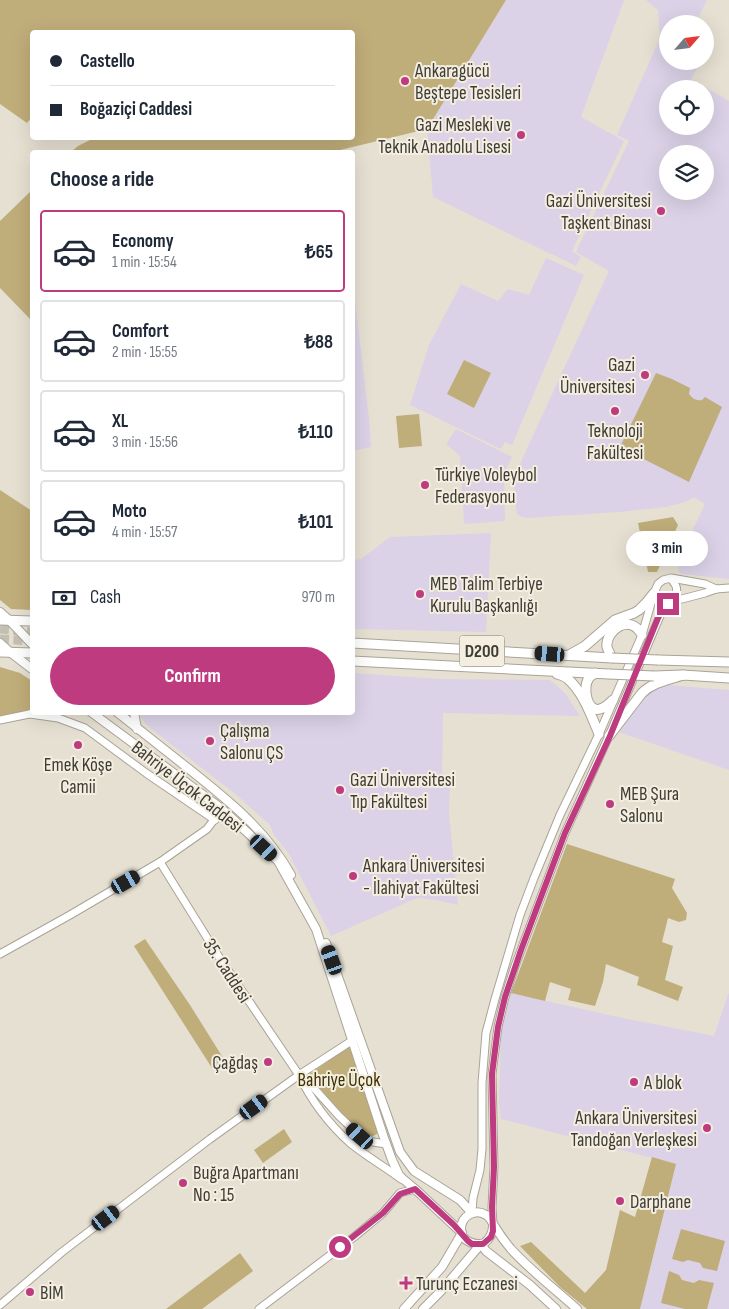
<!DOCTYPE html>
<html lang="en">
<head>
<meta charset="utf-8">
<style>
	:root { --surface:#fff; --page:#f6f6f7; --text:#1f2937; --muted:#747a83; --line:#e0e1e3; --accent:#bf3b80 }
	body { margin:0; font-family:"Sofia Sans Condensed",sans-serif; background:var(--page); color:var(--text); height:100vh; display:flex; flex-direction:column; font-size:19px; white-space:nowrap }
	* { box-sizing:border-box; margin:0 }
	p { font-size:16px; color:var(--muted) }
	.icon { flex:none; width:28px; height:28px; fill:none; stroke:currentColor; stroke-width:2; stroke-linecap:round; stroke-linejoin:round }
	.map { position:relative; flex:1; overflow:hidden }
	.details { position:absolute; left:30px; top:150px; width:325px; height:565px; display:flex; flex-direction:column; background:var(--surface); border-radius:5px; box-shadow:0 5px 20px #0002 }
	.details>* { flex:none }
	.banner { position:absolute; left:30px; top:30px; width:325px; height:110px; border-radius:5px; box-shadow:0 5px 20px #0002; display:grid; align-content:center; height:110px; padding:0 20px; background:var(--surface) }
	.needle { width:32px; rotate:62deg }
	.tools { position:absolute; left:659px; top:15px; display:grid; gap:10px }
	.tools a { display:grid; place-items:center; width:55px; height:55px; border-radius:50%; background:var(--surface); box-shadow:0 5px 20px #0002; font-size:25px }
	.end { position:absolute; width:22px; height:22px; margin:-11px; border:6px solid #bf3b80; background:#fff; box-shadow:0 0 0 2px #fff }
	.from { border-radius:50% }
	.bubble { position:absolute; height:35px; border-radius:18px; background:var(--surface); box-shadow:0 5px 20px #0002; font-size:16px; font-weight:700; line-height:35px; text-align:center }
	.car { position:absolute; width:15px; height:30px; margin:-15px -8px; border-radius:6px; box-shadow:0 0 4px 1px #0007; background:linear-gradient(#222 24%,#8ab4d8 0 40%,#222 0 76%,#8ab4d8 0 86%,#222 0) }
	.banner b { display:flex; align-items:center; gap:18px; height:48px; font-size:19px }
	.banner b+b { border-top:1px solid var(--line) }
	.banner i { width:12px; height:12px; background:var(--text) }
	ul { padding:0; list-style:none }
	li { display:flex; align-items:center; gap:15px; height:82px; margin:0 10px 8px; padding:0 10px; border:2px solid var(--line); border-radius:5px }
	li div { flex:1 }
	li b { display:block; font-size:19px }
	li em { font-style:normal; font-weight:700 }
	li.active { border-color:var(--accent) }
	li>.icon { width:45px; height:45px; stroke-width:1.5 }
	h2 { padding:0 20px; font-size:22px; line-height:60px }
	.pay { display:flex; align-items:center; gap:12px; height:55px; padding:0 20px; font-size:19px }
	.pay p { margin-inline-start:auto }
	.action { display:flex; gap:10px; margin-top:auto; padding:10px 20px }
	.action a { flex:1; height:58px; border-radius:30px; background:var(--accent); color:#fff; font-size:20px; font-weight:700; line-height:58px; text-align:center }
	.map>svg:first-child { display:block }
	.education { fill:#dbd2e7; fill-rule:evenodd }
	.green { fill:#bfad7a }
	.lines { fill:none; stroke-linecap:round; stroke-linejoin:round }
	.highway-tunnel { stroke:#c4bfb3; stroke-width:9; stroke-dasharray:9 4.5; stroke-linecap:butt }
	.secondary-casing { stroke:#a9a496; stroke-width:9 }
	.primary-casing { stroke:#a9a496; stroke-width:10 }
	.highway-casing { stroke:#a9a496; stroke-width:11 }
	.secondary { stroke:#fff; stroke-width:7 }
	.primary { stroke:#fff; stroke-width:8 }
	.highway { stroke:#fff; stroke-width:9 }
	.highway-bridge-casing { stroke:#a9a496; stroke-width:11; stroke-linecap:butt }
	.highway-bridge { stroke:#fff; stroke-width:9 }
	.route { stroke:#bf3b80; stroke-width:6 }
	.poi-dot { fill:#bf3b80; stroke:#f3eedf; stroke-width:2 }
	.labels { text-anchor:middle; stroke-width:4; stroke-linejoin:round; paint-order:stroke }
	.shield { fill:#f3eedf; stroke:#747169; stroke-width:1 }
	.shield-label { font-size:18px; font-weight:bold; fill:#3e3c36 }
	.poi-label { font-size:19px; fill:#3e3c36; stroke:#f3eedf; text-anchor:start }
	.street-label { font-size:19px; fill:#3e3c36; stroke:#f3eedf }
	.park-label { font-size:19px; fill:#3e3000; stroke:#f3eedf }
</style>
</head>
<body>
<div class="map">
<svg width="729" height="1309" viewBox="0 0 729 1309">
	<rect width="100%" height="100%" fill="#e6e0d2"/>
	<g class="education">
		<path d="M506,0H624L581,117L624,141L572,251L581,257L576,266L433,197L427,129Z"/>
		<path d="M646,0H707L695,24H668V61H697L699,65L691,79L729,101V579L681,574L678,570L683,551L705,504L694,497L685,502L666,507L619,512L527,518L517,515L513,479L609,271L576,252L629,141L617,135L660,38L658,10ZM668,89H705V126H668ZM668,154H705V191H668Z"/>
		<path d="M546,258L584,275L512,445L505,442L501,449L410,405L429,345L461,284L498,301L508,289L529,295Z"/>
		<path d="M353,283L369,418L371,447L353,451Z"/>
		<path d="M456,429L512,457L504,474L505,521L464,524L460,456L446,444Z"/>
		<path d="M491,533L486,632L353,629V560L361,559L390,537Z"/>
		<path d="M353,673L440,679L550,680L565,693L580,716L443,713L442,787H450L449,813L458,905L436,900L417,898L331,936L289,854L274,835L270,825L234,793L150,728L144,722L140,715L141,713L352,712Z"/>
		<path d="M668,685L729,690V770L619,732L641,700L650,690Z"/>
		<path d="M729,992V1309H640L676,1164L501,1119L499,1102L501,1031L511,993L613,1016L714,1036Z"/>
	</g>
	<g class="green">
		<path d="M0,0H506L427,129L336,151L334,152H71L78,146L94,138H352V32H32V117L27,123L0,104Z"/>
		<path d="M32,190V321L0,288V221Z"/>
		<path d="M464,360L491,373L474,408L447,394Z"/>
		<path d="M656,373L672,379L690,388L689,394C693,399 696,401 702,400L705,397L722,407L689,482L620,447Z"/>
		<path d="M419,414L422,446L399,448L396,416Z"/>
		<path d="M0,490L32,511V610L11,609L0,600Z"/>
		<path d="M673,517L678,525L657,572H648L638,523Z"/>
		<path d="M0,667L20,673L32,681V710L0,716Z"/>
		<path d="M567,844L675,879L672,888L687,913L686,920L679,922L668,918L662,942L673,946L665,980L683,987L678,1001L637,985L639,977L606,964L603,982L595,1006L568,1000L571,989L550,982L545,1001L511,993Z"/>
		<path d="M145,939L190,1005L225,1061L212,1068L134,946Z"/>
		<path d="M350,1046L378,1128L377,1134L371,1137L366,1136L356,1129L308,1075Z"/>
		<path d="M284,1129L292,1142L263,1163L254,1150Z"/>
		<path d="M652,1157L676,1164L640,1309H587L560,1287L520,1246L531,1242L585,1293L606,1270L620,1210L635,1217Z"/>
		<path d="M681,1229L725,1241L717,1271L703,1268L700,1263L688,1260L683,1262L672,1259Z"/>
		<path d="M240,1253L253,1271L202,1309H166Z"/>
		<path d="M669,1271L679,1275L682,1280L694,1283L699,1280L714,1283L707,1309H685L661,1303Z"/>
	</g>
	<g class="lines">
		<g class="highway-tunnel">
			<path d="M0,629L32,632"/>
			<path d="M0,639L32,641"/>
		</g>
		<g class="secondary-casing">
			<g id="secondary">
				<path d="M671,579C679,588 677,590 674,601"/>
				<path d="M30,714L58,718L85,728L146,773L215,820"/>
				<path d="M0,720L34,713"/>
				<path d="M160,862L219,957L299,1075C311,1100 329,1124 350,1143C366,1156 385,1167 401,1179"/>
				<path d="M0,954L70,915L160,862L207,829L222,809"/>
				<path d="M301,1077L312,1086L339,1116L360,1136L373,1142L386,1144"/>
				<path d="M472,1213L473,1198L480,1170L482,1149V1083L486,1033L495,999L520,915L534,878L560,815L599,734L642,635L654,593L658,584L663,580L671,578L705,584L716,589"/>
				<path d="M493,1225L492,1207L494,1167L492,1074L498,1027L505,997L515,966L565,833L609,736L663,609L668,604L674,601L705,593L716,589L729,588"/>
				<path d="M0,1305L62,1252L210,1139L299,1075L353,1040"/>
				<path d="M259,1309L354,1237L383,1213L400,1193L415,1189"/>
			</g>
		</g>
		<g class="primary-casing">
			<g id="primary">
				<path d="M0,612L9,620L32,644"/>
				<path d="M0,643L10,652L32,669"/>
				<path d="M91,712L222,809L278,861L316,929L383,1135L392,1160L399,1175L403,1179L415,1189L462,1233"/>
				<path d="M117,712C141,731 165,750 189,769C228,800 267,831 291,875"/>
				<path d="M134,712L137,729"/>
				<path d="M326,943L400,1152L414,1171L460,1200L472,1213"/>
				<path d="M493,1226C493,1234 490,1239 483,1244C473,1245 461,1241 461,1229C461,1216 475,1208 486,1215C491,1217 492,1223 495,1227C500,1235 505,1242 511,1249C531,1271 555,1289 577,1309"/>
				<path d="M481,1244L486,1251L530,1285L556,1309"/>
				<path d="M404,1309L442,1267L462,1233"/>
				<path d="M423,1309L441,1291L481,1244"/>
			</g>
		</g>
		<g class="highway-casing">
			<g id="highway">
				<path d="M0,620L32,621"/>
				<path d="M352,643L612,658C611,655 608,651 607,647C605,631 630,612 642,635"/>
				<path d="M0,652L32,653"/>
				<path d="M569,655L585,646L615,620L634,613L639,610L646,603L654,593"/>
				<path d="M658,660L729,662"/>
				<path d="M352,661L609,674"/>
				<path d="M595,673C593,675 590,676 589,678C582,687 587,713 600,709C605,708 610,703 613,700"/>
				<path d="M557,674C560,675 565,676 568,679C583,692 591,715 599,734"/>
				<path d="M654,676L683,675L729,678"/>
				<path d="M609,736L642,693C653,682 668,680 683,675"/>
			</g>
		</g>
		<use href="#secondary" class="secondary"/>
		<use href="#primary" class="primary"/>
		<use href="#highway" class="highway"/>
		<g class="highway-bridge-casing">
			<g id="highway-bridge">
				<path d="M612,658L658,660"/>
				<path d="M609,674L654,676"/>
			</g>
		</g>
		<use href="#highway-bridge" class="highway-bridge"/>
	</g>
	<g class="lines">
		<path class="route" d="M340,1247L383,1213L400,1194L415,1189L454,1225L468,1241L472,1244H483L491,1237L493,1231L492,1207L494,1167L492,1074L498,1027L505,997L521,950L565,833L610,736L658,618L663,609L668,604"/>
	</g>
	<g class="poi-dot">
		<circle cx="405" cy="81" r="5"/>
		<circle cx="521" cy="135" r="5"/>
		<circle cx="661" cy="211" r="5"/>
		<circle cx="645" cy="375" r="5"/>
		<circle cx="615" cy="411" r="5"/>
		<circle cx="425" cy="485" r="5"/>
		<circle cx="420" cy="594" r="5"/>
		<circle cx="210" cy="741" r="5"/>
		<circle cx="78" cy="745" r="5"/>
		<circle cx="340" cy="790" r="5"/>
		<circle cx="610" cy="804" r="5"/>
		<circle cx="353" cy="876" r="5"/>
		<circle cx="268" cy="1062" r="5"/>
		<circle cx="634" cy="1082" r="5"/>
		<circle cx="707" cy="1128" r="5"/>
		<circle cx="183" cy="1183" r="5"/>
		<circle cx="620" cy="1201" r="5"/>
		<path d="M403.5 1275.5h5v5h5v5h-5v5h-5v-5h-5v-5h5z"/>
		<circle cx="30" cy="1292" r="5"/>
	</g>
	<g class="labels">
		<rect class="shield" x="459.5" y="635.5" width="45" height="31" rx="4"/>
		<g class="shield-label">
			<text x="482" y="657">D200</text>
		</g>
		<g class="poi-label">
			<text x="415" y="77">Ankaragücü<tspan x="415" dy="22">Beştepe Tesisleri</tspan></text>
			<text x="511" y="131" text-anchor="end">Gazi Mesleki ve<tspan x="511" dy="22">Teknik Anadolu Lisesi</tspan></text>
			<text x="651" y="207" text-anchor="end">Gazi Üniversitesi<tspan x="651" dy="22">Taşkent Binası</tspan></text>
			<text x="635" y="371" text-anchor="end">Gazi<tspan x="635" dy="22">Üniversitesi</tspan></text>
			<text x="615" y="437" text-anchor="middle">Teknoloji<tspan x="615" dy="22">Fakültesi</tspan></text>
			<text x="435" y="481">Türkiye Voleybol<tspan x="435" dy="22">Federasyonu</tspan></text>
			<text x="430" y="590">MEB Talim Terbiye<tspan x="430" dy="22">Kurulu Başkanlığı</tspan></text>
			<text x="220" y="737">Çalışma<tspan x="220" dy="22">Salonu ÇS</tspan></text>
			<text x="78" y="771" text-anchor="middle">Emek Köşe<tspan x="78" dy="22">Camii</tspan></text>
			<text x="350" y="786">Gazi Üniversitesi<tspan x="350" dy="22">Tıp Fakültesi</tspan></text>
			<text x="620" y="800">MEB Şura<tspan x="620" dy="22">Salonu</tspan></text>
			<text x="363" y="872">Ankara Üniversitesi<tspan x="363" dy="22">- İlahiyat Fakültesi</tspan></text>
			<text x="258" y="1069" text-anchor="end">Çağdaş</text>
			<text x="644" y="1089">A blok</text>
			<text x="697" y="1124" text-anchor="end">Ankara Üniversitesi<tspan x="697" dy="22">Tandoğan Yerleşkesi</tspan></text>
			<text x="193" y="1179">Buğra Apartmanı<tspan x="193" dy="22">No : 15</tspan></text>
			<text x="630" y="1208">Darphane</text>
			<text x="416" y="1290">Turunç Eczanesi</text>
			<text x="40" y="1299">BİM</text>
		</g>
		<g class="street-label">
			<text transform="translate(188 786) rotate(38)" y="7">Bahriye Üçok Caddesi</text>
			<text transform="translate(228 970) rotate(57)" y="7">35. Caddesi</text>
		</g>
		<g class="park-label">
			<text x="339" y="1086">Bahriye Üçok</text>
		</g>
	</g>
</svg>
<div class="tools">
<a><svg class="needle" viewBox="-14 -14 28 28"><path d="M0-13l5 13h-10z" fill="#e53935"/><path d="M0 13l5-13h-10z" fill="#747a83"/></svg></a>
<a><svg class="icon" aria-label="locate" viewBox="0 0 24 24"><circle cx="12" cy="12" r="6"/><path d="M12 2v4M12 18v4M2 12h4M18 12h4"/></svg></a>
<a><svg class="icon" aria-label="layers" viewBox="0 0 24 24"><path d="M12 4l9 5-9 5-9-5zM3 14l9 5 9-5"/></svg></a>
</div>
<i class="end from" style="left:340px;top:1247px"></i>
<i class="end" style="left:668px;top:604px"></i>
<div class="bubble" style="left:626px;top:531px;width:82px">3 min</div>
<i class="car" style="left:550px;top:654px;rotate:274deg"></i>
<i class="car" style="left:264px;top:848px;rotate:133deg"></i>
<i class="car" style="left:126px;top:882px;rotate:60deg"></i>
<i class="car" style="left:332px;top:960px;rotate:340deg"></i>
<i class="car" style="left:254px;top:1107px;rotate:54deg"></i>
<i class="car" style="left:360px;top:1136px;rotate:312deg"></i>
<i class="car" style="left:106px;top:1218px;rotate:53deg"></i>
<div class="banner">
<b><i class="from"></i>Castello</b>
<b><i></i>Boğaziçi Caddesi</b>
</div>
<section class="details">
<h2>Choose a ride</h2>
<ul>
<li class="active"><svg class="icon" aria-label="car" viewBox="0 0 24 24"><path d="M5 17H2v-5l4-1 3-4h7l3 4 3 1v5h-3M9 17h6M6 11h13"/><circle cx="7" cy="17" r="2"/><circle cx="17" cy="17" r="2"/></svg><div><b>Economy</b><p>1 min · 15:54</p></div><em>₺65</em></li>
<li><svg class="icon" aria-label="car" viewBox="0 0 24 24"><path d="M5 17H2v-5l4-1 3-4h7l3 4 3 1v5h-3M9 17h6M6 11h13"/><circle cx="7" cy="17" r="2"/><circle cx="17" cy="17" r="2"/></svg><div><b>Comfort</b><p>2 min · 15:55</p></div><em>₺88</em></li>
<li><svg class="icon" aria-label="car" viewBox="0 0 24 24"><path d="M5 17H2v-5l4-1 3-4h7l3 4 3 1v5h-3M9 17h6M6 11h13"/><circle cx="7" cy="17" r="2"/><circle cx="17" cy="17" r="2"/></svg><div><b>XL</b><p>3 min · 15:56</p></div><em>₺110</em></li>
<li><svg class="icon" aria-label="car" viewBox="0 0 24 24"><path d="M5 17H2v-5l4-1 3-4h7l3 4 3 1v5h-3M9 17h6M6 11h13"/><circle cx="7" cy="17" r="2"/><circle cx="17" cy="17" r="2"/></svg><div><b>Moto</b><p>4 min · 15:57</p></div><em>₺101</em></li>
</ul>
<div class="pay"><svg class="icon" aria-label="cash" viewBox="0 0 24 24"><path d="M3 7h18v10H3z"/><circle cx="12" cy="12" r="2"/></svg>Cash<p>970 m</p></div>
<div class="action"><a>Confirm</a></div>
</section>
</div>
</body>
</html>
